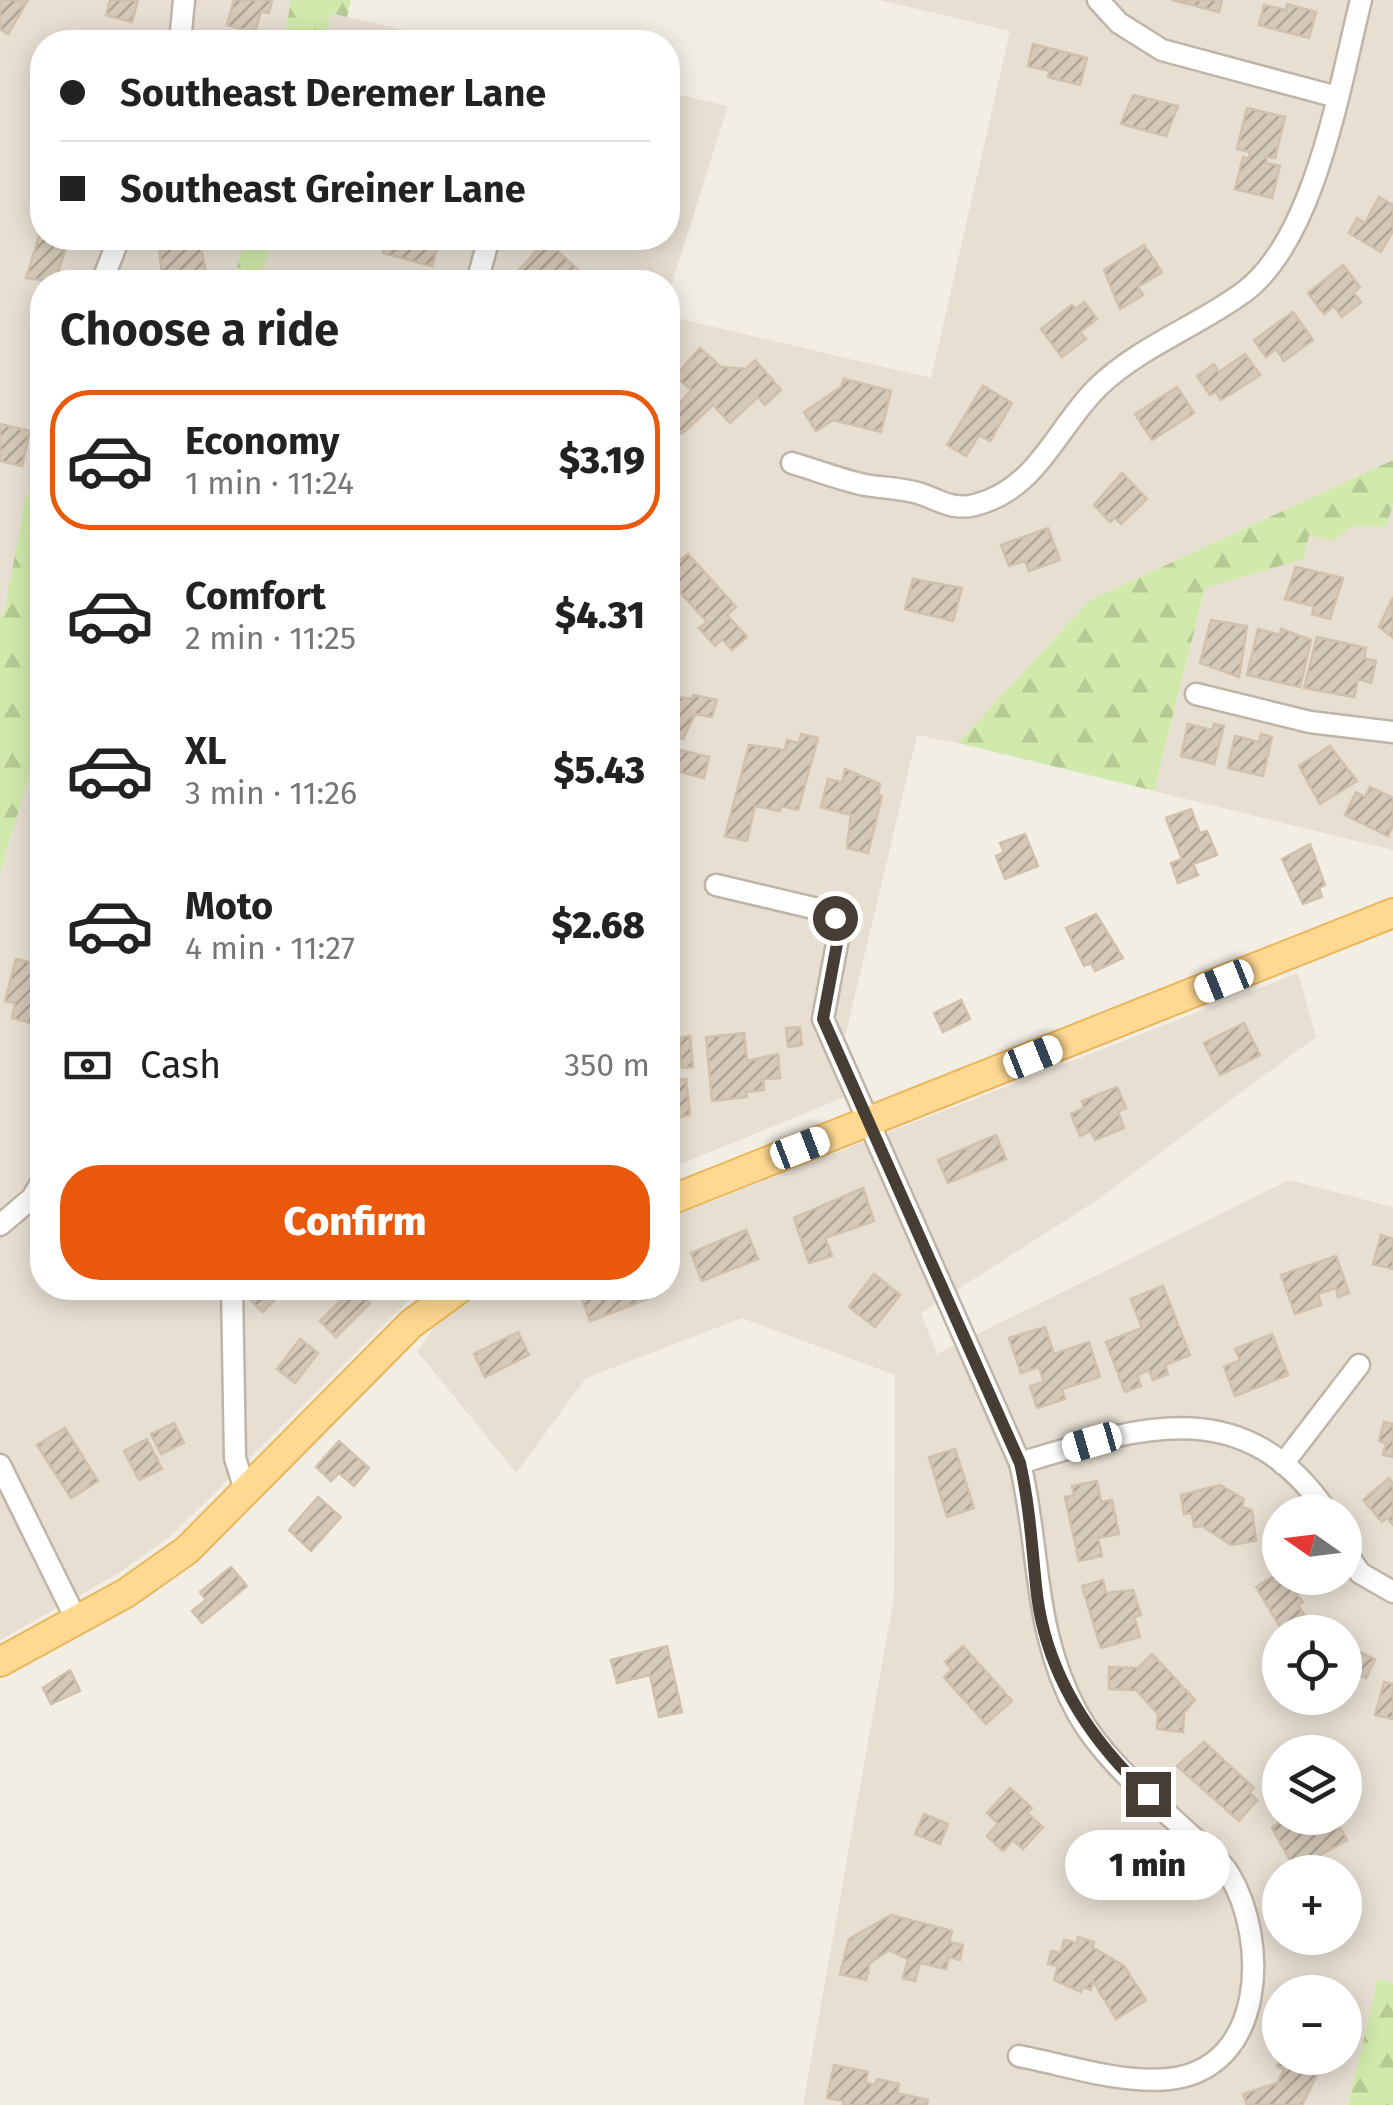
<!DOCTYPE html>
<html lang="en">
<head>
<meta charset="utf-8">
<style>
	:root { --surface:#fff; --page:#f2f2f2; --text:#222; --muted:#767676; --line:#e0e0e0; --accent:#ea580c }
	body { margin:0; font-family:"Fira Sans",sans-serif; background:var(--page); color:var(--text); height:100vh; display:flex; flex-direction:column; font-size:38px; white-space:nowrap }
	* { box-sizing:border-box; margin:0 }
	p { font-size:32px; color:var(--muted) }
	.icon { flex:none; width:55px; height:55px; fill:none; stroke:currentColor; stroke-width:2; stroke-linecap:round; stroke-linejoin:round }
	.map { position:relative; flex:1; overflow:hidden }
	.panel { position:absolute; left:30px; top:270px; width:650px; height:1030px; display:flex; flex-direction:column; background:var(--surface); border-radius:40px; box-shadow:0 5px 25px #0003 }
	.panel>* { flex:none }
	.hud { position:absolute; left:30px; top:30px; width:650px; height:220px; border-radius:40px; box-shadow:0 5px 25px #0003; display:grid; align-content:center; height:220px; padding:0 30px; background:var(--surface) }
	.needle { width:65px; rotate:284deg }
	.tools { position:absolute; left:1262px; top:1495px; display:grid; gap:20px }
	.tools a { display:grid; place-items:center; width:100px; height:100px; border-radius:50%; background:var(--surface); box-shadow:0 5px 25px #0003; font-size:50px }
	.end { position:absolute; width:45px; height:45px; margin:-22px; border:12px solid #463e34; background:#fff; box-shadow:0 0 0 5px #fff }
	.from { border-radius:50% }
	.bubble { position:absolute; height:70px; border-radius:35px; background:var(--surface); box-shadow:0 5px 25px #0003; font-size:32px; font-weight:800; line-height:70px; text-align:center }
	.car { position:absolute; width:30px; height:60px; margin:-30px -15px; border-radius:12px; box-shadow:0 0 8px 2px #0007; background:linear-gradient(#fff 24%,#345 0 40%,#fff 0 76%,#345 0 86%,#fff 0) }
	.hud b { display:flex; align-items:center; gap:35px; height:95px; font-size:38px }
	.hud b+b { border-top:2px solid var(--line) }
	.hud i { width:25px; height:25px; background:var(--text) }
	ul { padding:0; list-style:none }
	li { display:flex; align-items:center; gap:30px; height:140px; margin:0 20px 15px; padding:0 10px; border:5px solid transparent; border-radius:40px }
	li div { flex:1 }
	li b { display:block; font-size:38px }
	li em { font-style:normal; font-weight:800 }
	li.selected { border-color:var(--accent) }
	li>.icon { width:90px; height:90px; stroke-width:1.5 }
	h2 { padding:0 30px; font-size:45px; line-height:120px }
	.pay { display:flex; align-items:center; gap:25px; height:110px; padding:0 30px; font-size:38px }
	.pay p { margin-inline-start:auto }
	.cta { display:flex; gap:20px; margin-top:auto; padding:20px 30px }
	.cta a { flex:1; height:115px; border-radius:40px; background:var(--accent); color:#fff; font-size:40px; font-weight:800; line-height:115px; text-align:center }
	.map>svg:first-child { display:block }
	.residential { fill:#e7dfd2; fill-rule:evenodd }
	.forest { fill:url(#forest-firs) }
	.building { fill:url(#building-hatch); stroke:#d1c0ac; stroke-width:2.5 }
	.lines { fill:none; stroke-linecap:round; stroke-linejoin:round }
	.minor-casing { stroke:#bfb5a7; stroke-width:25 }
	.major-casing { stroke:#eab65c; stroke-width:32 }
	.minor { stroke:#fff; stroke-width:20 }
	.major { stroke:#ffd992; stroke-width:28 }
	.route { stroke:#463e34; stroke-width:12 }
</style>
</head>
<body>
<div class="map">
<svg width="1393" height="2105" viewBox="0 0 1393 2105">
	<defs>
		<pattern id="forest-firs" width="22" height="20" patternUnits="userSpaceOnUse" patternTransform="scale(2.5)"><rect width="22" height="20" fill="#d1eaab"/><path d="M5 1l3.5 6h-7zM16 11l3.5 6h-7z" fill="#b5ca94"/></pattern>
		<pattern id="building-hatch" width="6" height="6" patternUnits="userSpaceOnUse" patternTransform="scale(2.5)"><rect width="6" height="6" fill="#d5c9b9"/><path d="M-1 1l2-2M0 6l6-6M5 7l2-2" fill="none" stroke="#afa597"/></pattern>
	</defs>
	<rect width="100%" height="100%" fill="#f3eee4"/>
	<g class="residential">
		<path d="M0,0H291L284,42H42V238H143L140,244L245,238L233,282H42V498L26,495L4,617L0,616Z"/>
		<path d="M879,0H1393V460L1090,600L958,743L917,735L845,1037L867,1088L668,1169V316L931,378L1010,31Z"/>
		<path d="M332,12L347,17L457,42H324Z"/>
		<path d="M668,92L728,106L668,295V282H260L272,238H668Z"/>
		<path d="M1393,505V850L1154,791L1205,588L1309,535L1352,526L1386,527Z"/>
		<path d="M42,732V1288H421L171,1536L119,1573L0,1640V873Z"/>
		<path d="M1298,973L1316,1037L1094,1202L921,1313L937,1354L1289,1180L1393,1207V1983L1378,1979L1348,2105H803L894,1597L895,1375L742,1318L586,1378L516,1473L417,1351L445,1314L496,1288H668V1218ZM1280,1512H1345V1578H1280ZM1280,1632H1345V1698H1280ZM1280,1752H1345V1818H1280ZM1280,1872H1345V1938H1280ZM1280,1992H1345V2058H1280Z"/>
	</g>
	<g class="forest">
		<path d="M291,0H351L347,17L331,13L324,42H284Z"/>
		<path d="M245,238H272L260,282H233Z"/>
		<path d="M1393,460V505L1386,527L1352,526L1334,541L1309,535L1303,559L1205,588L1154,791L958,743L1090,600Z"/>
		<path d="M26,494L42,498V732L0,873V616H4Z"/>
		<path d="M1378,1979L1393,1983V2105H1348Z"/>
	</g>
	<g class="building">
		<path d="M0,0H28L8,34L0,29Z"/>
		<path d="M110,0H138L132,22L106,15Z"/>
		<path d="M234,0H272L269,13L261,11L255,33L227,25Z"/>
		<path d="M1172,0H1222L1219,12Z"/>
		<path d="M1287,4L1316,12L1309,38L1259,25L1264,5L1286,10Z"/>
		<path d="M1033,44L1087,58L1080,85L1048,77L1050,71L1028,66Z"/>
		<path d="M1133,95L1178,106L1166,136L1121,124Z"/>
		<path d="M1247,108L1285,117L1275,158L1267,157L1266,163L1280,166L1272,198L1235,189L1243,157L1249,159L1250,152L1237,149Z"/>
		<path d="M1379,197L1393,205V231L1381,252L1349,233L1357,218L1365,223Z"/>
		<path d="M39,236L67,244L55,282L26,278Z"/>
		<path d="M387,238H440L432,266L383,253Z"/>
		<path d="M546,241L591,281L590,282H533L519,270Z"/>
		<path d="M200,244L208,282H163L159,249Z"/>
		<path d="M1144,245L1162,272L1138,287L1143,295L1120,309L1104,270Z"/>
		<path d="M1343,265L1360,287L1354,293L1361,302L1342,317L1334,306L1324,314L1308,293Z"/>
		<path d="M1084,302L1097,319L1080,332L1086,339L1062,357L1041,329L1072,305L1076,309Z"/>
		<path d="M1293,312L1313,340L1284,361L1276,349L1266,357L1254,340Z"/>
		<path d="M700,348L721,367L746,369L755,360L781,390L765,405L758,397L730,423L713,405L682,434L668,417L691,390L675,376Z"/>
		<path d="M1245,354L1260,375L1221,400L1216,392L1210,395L1197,376L1214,364L1219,372Z"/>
		<path d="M844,379L891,391L881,432L833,420L816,431L804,412L841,387Z"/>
		<path d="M983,386L1012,403L990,441L979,435L966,456L947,445Z"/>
		<path d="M1177,387L1194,413L1152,440L1135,414Z"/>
		<path d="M0,424L30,431L22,466L0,461Z"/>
		<path d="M1122,473L1147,499L1121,524L1115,518L1110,522L1094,505Z"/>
		<path d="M1048,528L1060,560L1029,571L1025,561L1009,566L1001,545Z"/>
		<path d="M668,546L680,560L688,554L736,607L727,615L747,637L732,650L722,639L715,646L699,628L707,622L679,591L668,602Z"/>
		<path d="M1296,567L1343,578L1330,619L1312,614L1314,606L1285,599Z"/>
		<path d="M913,579L962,588L953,621L905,609Z"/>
		<path d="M1393,597V638L1379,627Z"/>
		<path d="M1211,620L1247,626L1239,677L1200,663Z"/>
		<path d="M1258,629L1280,635L1281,629L1311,640L1300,687L1247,675Z"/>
		<path d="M1317,637L1366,648L1364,658L1376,661L1371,683L1358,679L1354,697L1304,688Z"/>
		<path d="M693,695L717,700L712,717L695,714L683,739L668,735V696L692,699Z"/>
		<path d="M1188,724L1212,730L1214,724L1224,726L1214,764L1181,756Z"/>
		<path d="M801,734L818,738L798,810L782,806L780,811L755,806L747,841L725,836L749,745L785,750L787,740L799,743Z"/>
		<path d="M1261,734L1272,737L1263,776L1228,768L1235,736L1259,742Z"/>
		<path d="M1330,746L1357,781L1320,804L1299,766Z"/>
		<path d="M668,747L709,757L704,778L668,769Z"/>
		<path d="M845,769L880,784L878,795L882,796L868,853L847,848L851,815L821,807L828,779L842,782Z"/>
		<path d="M1370,787L1393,798V825L1388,836L1345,815L1356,792L1365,797Z"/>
		<path d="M1191,809L1200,833L1207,831L1217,855L1193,864L1198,875L1178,883L1171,863L1182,859L1166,818Z"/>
		<path d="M1025,834L1038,866L1005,879L996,856L1004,852L1000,843Z"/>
		<path d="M1310,844L1325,885L1319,888L1322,897L1303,904L1282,859Z"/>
		<path d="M1096,914L1123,958L1095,971L1091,963L1084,966L1066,928Z"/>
		<path d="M16,959L42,965L38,1025L12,1018L15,1003L5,1001Z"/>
		<path d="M961,1000L970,1019L943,1032L934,1013Z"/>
		<path d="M1244,1023L1260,1055L1220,1075L1204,1043Z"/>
		<path d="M800,1027L802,1045L788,1047L786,1028Z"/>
		<path d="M744,1033L747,1061L778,1054L780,1078L763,1079L764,1090L746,1092L747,1097L712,1101L706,1037Z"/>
		<path d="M690,1036L693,1067L682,1068L679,1038Z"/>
		<path d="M686,1079L690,1115L668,1120V1080Z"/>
		<path d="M1117,1087L1126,1108L1118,1112L1124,1128L1095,1140L1091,1131L1080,1136L1071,1114L1084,1108L1082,1101Z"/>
		<path d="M996,1135L1006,1159L948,1183L938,1160Z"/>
		<path d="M863,1188L874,1221L825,1238L832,1256L809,1263L794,1218Z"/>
		<path d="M746,1230L758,1259L702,1281L691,1253Z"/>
		<path d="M1381,1235L1393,1239V1269L1373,1264Z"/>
		<path d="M1336,1256L1349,1293L1338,1297L1336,1288L1318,1294L1321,1305L1295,1314L1281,1275Z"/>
		<path d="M874,1274L900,1295L875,1327L849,1307Z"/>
		<path d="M1163,1286L1190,1355L1165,1365L1168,1374L1153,1380L1149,1370L1137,1375L1141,1386L1125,1392L1106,1342L1142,1328L1131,1299Z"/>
		<path d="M263,1288L277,1297L263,1312L251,1301Z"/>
		<path d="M353,1288L370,1303L336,1337L320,1321Z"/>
		<path d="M593,1288H642L647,1299L590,1321L580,1293Z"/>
		<path d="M1045,1327L1054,1354L1089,1342L1100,1377L1062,1389L1065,1399L1037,1408L1030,1386L1044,1382L1039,1367L1021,1373L1009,1338Z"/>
		<path d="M518,1332L529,1355L485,1377L474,1354Z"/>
		<path d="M1272,1334L1288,1375L1235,1396L1224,1367L1240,1360L1235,1349Z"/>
		<path d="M300,1339L318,1353L295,1383L277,1369Z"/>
		<path d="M1384,1422L1393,1424V1457L1383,1455L1386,1443L1379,1441Z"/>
		<path d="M174,1423L184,1443L161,1454L151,1434Z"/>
		<path d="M65,1428L98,1481L71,1498L37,1445Z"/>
		<path d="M147,1439L162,1469L139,1480L124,1451Z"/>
		<path d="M339,1441L369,1468L354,1486L339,1473L331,1481L316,1467Z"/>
		<path d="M955,1449L974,1508L947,1517L929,1457Z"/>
		<path d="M1389,1478L1393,1484V1525L1387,1518L1382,1522L1363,1500Z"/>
		<path d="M1097,1481L1101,1502L1112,1500L1119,1534L1098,1538L1102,1556L1079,1561L1065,1497L1074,1495L1072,1486Z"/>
		<path d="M1220,1485L1244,1499L1242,1507L1252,1510L1256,1541L1231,1545L1202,1526L1194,1527L1192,1513L1184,1514L1181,1495Z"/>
		<path d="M318,1497L341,1517L311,1551L289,1530Z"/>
		<path d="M231,1567L247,1586L202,1623L192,1611L206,1600L200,1592Z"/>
		<path d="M1280,1572L1303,1602L1298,1605L1304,1614L1281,1628L1256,1587Z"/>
		<path d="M1103,1580L1106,1593L1133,1590L1141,1615L1134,1617L1140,1637L1101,1648L1082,1586Z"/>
		<path d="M1345,1645L1375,1659L1366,1678L1345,1670Z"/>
		<path d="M667,1646L682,1712L659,1717L650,1675L617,1683L611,1660Z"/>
		<path d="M963,1646L1012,1701L986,1724L944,1677L952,1670L945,1662Z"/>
		<path d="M1152,1654L1195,1700L1184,1713L1183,1732L1157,1729L1158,1714L1136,1690L1109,1689V1667L1138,1668Z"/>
		<path d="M70,1670L80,1691L51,1704L43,1688Z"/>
		<path d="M1384,1682L1393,1684V1719L1375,1715Z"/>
		<path d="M1204,1742L1254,1788L1250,1793L1257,1800L1239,1821L1177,1766Z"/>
		<path d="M1010,1788L1032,1808L1027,1813L1043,1827L1023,1849L1013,1840L1003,1851L987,1836L998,1823L987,1813Z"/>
		<path d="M924,1814L948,1824L940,1844L915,1834Z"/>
		<path d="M1321,1818L1323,1822L1335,1818L1347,1840L1295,1869L1272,1828L1284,1818Z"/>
		<path d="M891,1915L952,1931L949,1942L963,1945L960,1960L949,1957L946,1969L920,1963L915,1981L903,1978L908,1959L889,1950L870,1963L866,1980L840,1974L849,1939Z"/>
		<path d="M1078,1937L1094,1942L1092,1947L1124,1966L1146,2000L1116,2019L1093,1981L1091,1990L1082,1987L1081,1992L1054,1980L1058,1966L1048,1964L1051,1951L1061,1953L1064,1940L1077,1943Z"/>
		<path d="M1281,2058H1325L1302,2105H1247L1243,2094L1277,2083L1284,2070L1277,2066Z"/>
		<path d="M834,2065L868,2072L865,2082L875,2085L877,2079L899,2084L897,2093L928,2100L927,2105H843L844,2101L827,2098Z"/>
	</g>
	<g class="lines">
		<g class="minor-casing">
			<g id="minor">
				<path d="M1098,0L1119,23L1162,50L1337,97"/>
				<path d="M180,42L184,0"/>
				<path d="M102,282L119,238"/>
				<path d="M477,282L489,238"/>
				<path d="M792,463C816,470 841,480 865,485C882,488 901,488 918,493C938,499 952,511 975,505C1038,489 1056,428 1098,387C1139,347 1198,326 1244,292C1316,238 1340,83 1361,0"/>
				<path d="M1196,694L1310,722L1393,732"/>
				<path d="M716,885L822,910L835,918L839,933L823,1019L1020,1463C1041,1551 1032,1631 1078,1714C1104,1760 1148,1795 1186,1831C1200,1844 1219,1858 1229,1874C1269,1940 1266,2069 1169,2079C1121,2084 1066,2065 1019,2056"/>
				<path d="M0,1225L32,1198L42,1181"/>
				<path d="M232,1288L235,1458L246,1493"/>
				<path d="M1020,1463C1136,1428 1243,1389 1327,1512"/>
				<path d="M1283,1464L1359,1365"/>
				<path d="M0,1465L77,1621"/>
				<path d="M1345,1551L1360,1573L1393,1592"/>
			</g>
		</g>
		<g class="major-casing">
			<g id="major">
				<path d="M668,1201L1393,913"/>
				<path d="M0,1662L126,1593L187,1550L411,1324L460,1288"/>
			</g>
		</g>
		<use href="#minor" class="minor"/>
		<use href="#major" class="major"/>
	</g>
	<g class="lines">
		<path class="route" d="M835,918L839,933L823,1019L1020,1463C1030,1507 1032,1550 1037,1595C1047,1675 1090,1740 1148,1794"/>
	</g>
</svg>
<div class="tools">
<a><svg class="needle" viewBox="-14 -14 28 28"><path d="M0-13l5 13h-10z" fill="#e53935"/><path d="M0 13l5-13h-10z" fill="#767676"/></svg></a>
<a><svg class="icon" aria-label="locate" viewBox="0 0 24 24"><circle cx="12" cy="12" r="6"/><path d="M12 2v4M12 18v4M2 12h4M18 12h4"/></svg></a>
<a><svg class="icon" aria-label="layers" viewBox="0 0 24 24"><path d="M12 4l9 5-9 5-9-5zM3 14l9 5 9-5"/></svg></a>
<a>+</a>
<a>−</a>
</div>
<i class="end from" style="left:835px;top:918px"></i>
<i class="end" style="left:1148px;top:1794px"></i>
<div class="bubble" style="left:1065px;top:1830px;width:165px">1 min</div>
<i class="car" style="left:1224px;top:981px;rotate:248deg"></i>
<i class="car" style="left:1033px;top:1057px;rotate:68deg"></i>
<i class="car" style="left:800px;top:1148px;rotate:69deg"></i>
<i class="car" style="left:1092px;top:1442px;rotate:254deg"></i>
<div class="hud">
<b><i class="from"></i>Southeast Deremer Lane</b>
<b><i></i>Southeast Greiner Lane</b>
</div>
<section class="panel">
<h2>Choose a ride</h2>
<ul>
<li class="selected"><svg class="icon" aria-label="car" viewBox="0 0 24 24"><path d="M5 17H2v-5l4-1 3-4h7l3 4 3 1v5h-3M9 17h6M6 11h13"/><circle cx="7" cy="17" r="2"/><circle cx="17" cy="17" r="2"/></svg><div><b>Economy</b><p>1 min · 11:24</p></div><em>$3.19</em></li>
<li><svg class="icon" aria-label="car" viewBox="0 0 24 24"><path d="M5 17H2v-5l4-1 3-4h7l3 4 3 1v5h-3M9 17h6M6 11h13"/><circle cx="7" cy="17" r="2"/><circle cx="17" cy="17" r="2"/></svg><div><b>Comfort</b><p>2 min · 11:25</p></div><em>$4.31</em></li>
<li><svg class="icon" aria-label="car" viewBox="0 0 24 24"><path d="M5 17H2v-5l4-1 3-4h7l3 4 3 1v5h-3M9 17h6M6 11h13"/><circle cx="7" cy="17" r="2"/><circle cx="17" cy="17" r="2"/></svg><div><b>XL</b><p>3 min · 11:26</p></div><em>$5.43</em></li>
<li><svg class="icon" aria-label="car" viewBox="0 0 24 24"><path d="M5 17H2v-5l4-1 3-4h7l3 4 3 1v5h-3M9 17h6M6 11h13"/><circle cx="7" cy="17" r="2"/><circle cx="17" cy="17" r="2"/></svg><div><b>Moto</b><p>4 min · 11:27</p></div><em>$2.68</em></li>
</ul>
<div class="pay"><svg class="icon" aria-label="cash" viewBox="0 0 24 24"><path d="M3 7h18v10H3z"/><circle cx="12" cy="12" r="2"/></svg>Cash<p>350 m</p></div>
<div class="cta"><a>Confirm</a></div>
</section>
</div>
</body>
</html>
